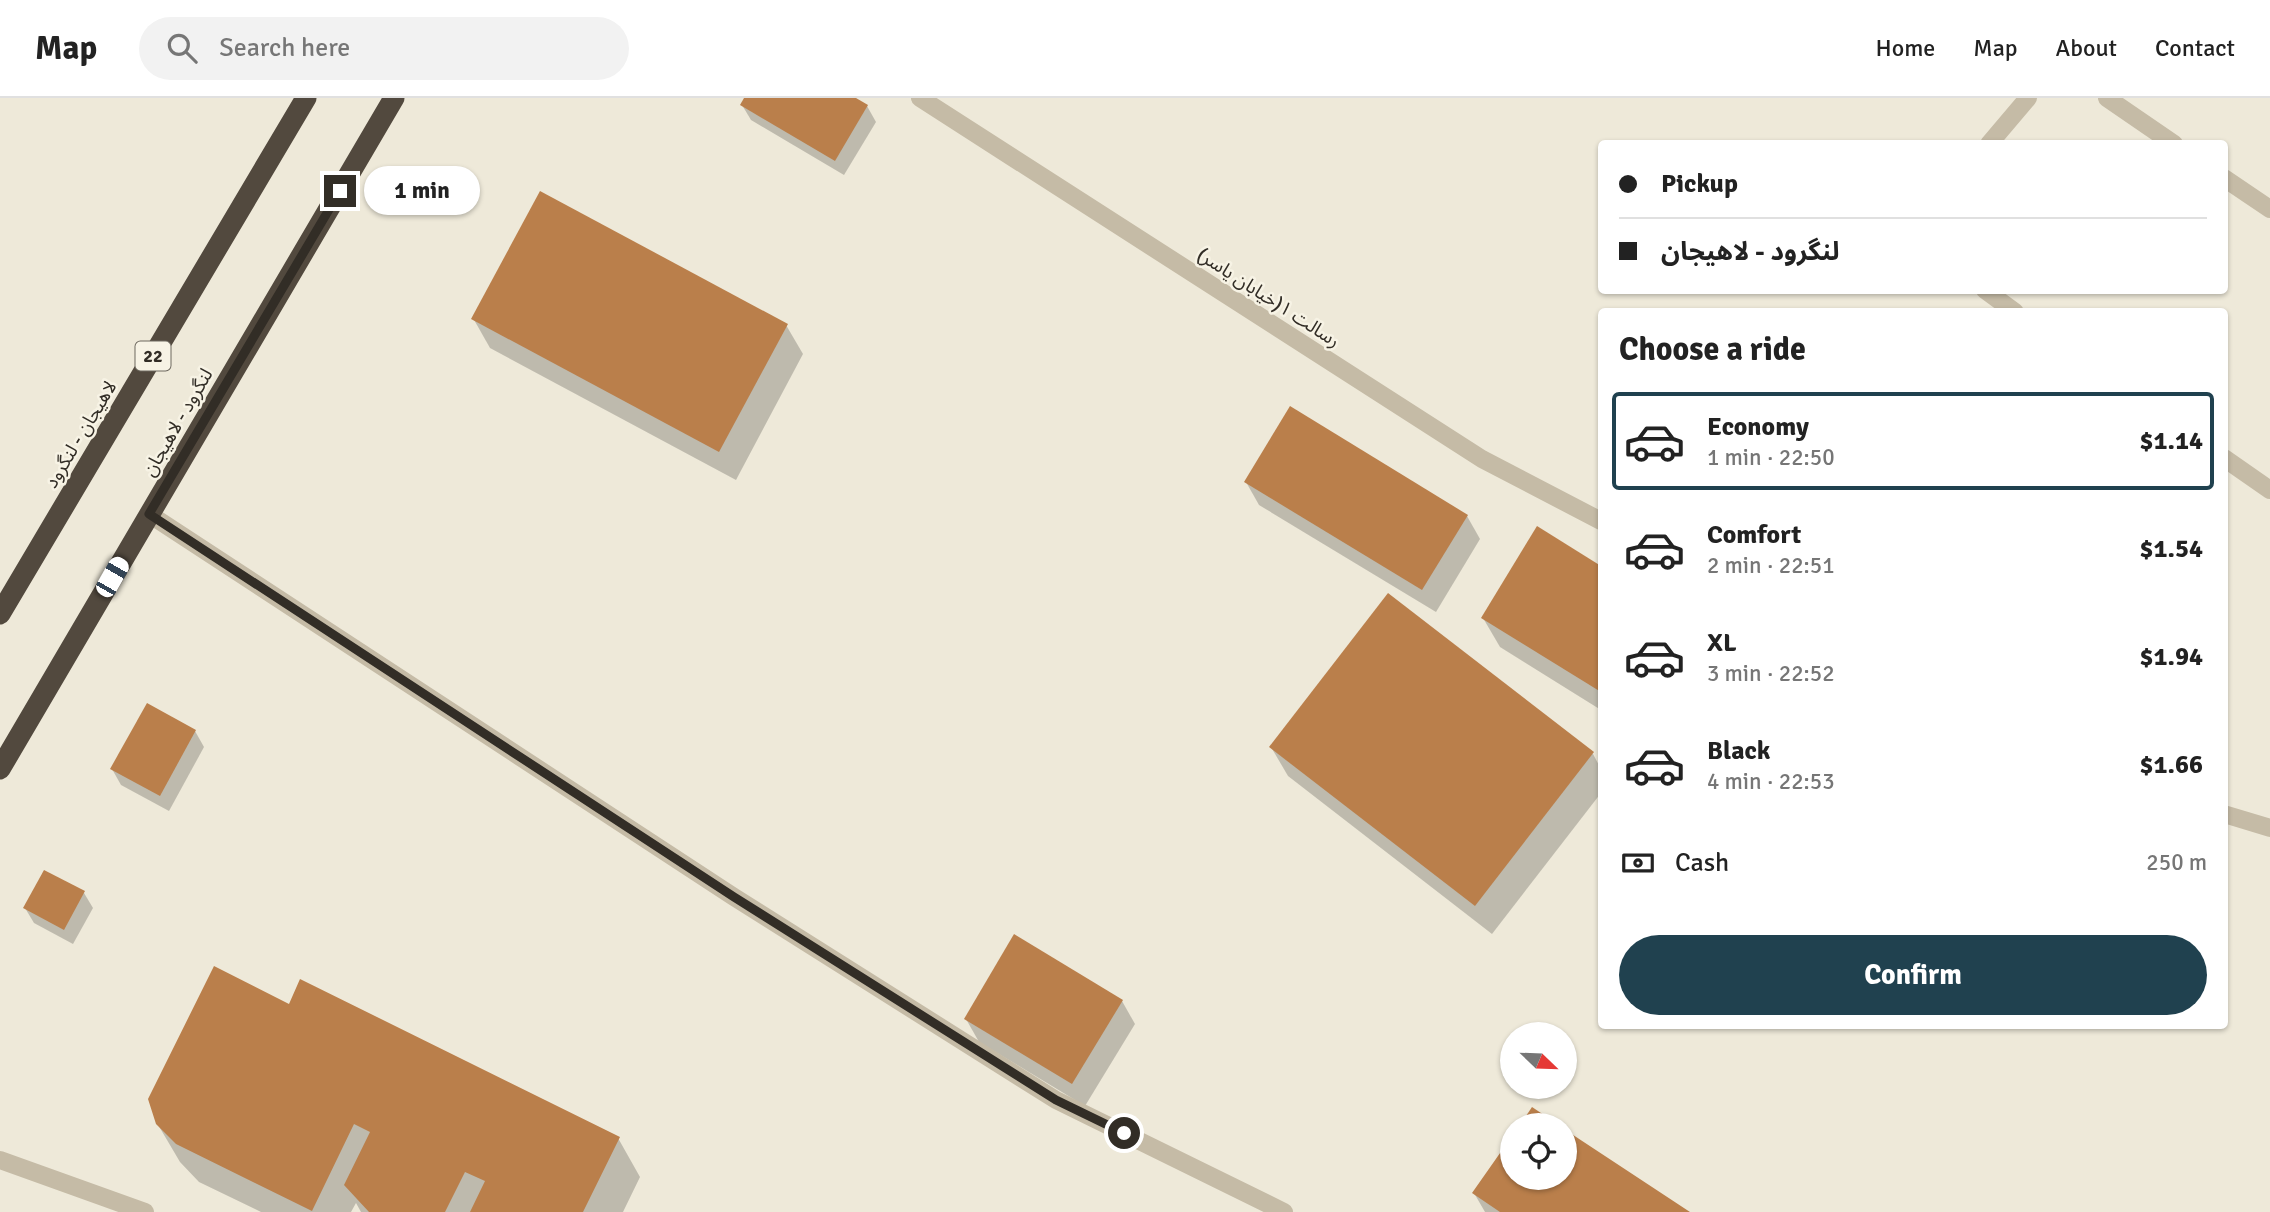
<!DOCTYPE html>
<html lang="en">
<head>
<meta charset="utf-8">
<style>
	:root { --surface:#fff; --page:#f2f2f2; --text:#222; --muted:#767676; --line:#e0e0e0; --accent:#20414f }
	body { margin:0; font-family:Signika,"Noto Sans Arabic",sans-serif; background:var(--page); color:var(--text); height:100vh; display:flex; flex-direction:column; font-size:26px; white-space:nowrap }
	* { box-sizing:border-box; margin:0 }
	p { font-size:23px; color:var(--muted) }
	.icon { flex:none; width:38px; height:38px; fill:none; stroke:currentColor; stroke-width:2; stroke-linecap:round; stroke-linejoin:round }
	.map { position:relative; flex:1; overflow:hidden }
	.drawer { position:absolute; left:1598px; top:210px; width:630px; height:721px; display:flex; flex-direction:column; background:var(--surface); border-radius:7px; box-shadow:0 2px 5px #0004 }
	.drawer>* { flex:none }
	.top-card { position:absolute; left:1598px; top:42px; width:630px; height:154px; border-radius:7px; box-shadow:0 2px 5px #0004; display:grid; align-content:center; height:154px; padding:0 21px; background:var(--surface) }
	.needle { width:46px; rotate:113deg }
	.tools { position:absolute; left:1500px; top:924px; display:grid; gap:14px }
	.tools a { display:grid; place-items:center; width:77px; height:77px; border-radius:50%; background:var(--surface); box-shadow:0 2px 5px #0004; font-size:35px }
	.end { position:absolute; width:32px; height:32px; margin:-16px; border:9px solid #322d26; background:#fff; box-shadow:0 0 0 4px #fff }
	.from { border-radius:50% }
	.bubble { position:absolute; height:49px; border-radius:24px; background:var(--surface); box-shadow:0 2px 5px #0004; font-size:23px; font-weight:700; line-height:49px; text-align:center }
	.car { position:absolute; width:21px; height:42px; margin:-21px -10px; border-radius:9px; box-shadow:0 0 5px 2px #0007; background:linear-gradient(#fff 24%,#345 0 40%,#fff 0 76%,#345 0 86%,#fff 0) }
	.top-card b { display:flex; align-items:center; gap:24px; height:66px; font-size:26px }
	.top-card b+b { border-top:2px solid var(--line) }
	.top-card i { width:18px; height:18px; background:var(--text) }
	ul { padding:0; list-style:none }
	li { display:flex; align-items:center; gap:21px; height:98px; margin:0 14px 10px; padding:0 7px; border:4px solid transparent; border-radius:7px }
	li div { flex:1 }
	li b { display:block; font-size:26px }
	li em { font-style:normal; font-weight:700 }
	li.selected { border-color:var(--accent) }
	li>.icon { width:63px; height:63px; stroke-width:1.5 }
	h2 { padding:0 21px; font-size:32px; line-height:84px }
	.pay { display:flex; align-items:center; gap:18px; height:77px; padding:0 21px; font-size:26px }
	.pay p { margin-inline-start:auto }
	.button { display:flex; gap:14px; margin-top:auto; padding:14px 21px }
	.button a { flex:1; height:80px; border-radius:42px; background:var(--accent); color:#fff; font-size:28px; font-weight:700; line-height:80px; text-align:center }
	header { display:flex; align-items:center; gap:42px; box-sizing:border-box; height:98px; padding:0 35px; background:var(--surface); border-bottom:2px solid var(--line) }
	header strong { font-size:33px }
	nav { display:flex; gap:38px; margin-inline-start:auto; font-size:24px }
	.search { width:490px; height:63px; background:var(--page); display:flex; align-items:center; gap:18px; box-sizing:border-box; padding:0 24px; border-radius:38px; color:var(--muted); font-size:26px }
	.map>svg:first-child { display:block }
	.shadow { fill:#0003 }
	.building { fill:#ba7f4b }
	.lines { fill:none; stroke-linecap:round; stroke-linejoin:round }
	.minor { stroke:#c5bba6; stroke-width:18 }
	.highway { stroke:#52493e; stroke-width:21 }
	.route { stroke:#322d26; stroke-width:9 }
	.labels { text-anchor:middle; stroke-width:5; stroke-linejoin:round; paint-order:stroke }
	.shield { fill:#f7f3e5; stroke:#6d685f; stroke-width:2 }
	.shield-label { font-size:18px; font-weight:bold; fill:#322d26 }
	.street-label { font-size:19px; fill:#322d26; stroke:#f7f3e5 }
</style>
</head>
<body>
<header>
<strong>Map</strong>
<div class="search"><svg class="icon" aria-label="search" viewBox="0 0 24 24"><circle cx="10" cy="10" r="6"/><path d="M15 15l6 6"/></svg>Search here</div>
<nav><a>Home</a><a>Map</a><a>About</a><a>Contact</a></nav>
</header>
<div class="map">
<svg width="2270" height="1114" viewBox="0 0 2270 1114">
	<rect width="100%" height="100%" fill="#eee9d9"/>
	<g class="shadow">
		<path d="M746,0H853L867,8L876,24L844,77L751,22L742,7Z"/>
		<path d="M473,220L786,227L803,256L736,382L490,250Z"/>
		<path d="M1246,384L1467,418L1480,441L1436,514L1259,407Z"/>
		<path d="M1538,431L1601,470V612L1500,549L1483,520Z"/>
		<path d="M195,633L204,649L169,713L121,687L112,671Z"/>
		<path d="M1271,649L1593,656L1601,671V695L1492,836L1288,678Z"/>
		<path d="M84,795L93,810L73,846L34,825L25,810Z"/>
		<path d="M1122,903L1135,926L1085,1008L979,944L966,921Z"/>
		<path d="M289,908L618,1040L640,1079L623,1114H361L356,1105L351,1114H261L199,1084L180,1064L157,1025Z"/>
		<path d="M1512,1041V1080H1564L1687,1114H1485L1474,1095Z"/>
	</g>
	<g class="building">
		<path d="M744,0H856L868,7L835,63L740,7Z"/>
		<path d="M540,93L788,226L719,354L471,221Z"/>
		<path d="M1290,308L1468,417L1422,492L1244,384Z"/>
		<path d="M1537,428L1601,468V594L1481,520Z"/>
		<path d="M1388,495L1594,654L1475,808L1269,649Z"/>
		<path d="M147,605L196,632L160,698L110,671Z"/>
		<path d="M44,772L85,793L64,832L23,810Z"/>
		<path d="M1014,836L1123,902L1072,986L964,921Z"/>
		<path d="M214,868L289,906L300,881L620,1039L583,1114H470L485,1083L465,1074L445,1114H369L344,1087L370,1034L354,1026L312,1113L176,1046L156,1026L148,1001Z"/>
		<path d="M1532,1009L1559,1027H1520Z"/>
		<path d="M1564,1031L1690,1114H1500L1472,1095L1512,1038V1080H1564Z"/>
	</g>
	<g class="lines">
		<g class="minor">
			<path d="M920,0L1482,361L1601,423"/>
			<path d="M2107,0L2174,46"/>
			<path d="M1989,46L2028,0"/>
			<path d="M2224,80L2270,111"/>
			<path d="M1985,192L2015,214"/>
			<path d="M2224,360L2270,392"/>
			<path d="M149,416L734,799L1056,1002L1284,1114"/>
			<path d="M2224,716L2270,730"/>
			<path d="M0,1062L145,1114"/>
		</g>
		<g class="highway">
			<path d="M0,516L306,0"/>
			<path d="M0,671L394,0"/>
		</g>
	</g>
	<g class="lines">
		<path class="route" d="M340,93L149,416L734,799L1056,1002L1124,1035"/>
	</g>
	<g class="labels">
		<rect class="shield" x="135.5" y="243.5" width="35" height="29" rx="5"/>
		<g class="shield-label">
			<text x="153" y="264">22</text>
		</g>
		<g class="street-label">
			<text transform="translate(1269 199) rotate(33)" y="7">رسالت ۱(خیابان یاسر)</text>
			<text transform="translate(177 324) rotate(-60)" y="7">لنگرود - لاهیجان</text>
			<text transform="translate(80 336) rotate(-59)" y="7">لاهیجان - لنگرود</text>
		</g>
	</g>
</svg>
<div class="tools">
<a><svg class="needle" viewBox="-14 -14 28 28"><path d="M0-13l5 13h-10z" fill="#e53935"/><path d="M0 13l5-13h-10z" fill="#767676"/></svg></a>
<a><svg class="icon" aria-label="locate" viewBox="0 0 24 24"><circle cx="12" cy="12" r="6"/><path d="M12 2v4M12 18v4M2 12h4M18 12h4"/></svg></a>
</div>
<i class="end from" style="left:1124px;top:1035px"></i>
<i class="end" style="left:340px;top:93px"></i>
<div class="bubble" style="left:364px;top:68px;width:116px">1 min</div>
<i class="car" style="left:112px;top:479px;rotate:30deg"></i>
<div class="top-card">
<b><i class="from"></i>Pickup</b>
<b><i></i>لنگرود - لاهیجان</b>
</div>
<section class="drawer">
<h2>Choose a ride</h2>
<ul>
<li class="selected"><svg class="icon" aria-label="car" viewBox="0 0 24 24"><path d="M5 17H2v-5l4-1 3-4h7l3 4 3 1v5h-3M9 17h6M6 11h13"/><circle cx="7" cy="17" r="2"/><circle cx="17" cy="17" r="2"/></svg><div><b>Economy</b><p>1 min · 22:50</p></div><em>$1.14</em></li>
<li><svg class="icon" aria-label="car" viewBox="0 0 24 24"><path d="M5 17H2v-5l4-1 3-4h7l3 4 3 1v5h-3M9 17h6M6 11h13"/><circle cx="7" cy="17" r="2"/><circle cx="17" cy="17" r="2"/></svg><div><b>Comfort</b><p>2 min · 22:51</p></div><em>$1.54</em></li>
<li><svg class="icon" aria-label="car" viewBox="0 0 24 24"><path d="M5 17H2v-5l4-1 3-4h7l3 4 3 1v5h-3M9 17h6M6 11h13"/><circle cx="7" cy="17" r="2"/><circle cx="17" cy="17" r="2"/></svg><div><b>XL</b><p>3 min · 22:52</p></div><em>$1.94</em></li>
<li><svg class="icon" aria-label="car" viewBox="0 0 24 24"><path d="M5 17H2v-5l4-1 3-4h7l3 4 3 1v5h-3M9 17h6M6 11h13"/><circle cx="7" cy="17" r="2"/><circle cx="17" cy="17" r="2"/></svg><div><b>Black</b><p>4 min · 22:53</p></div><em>$1.66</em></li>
</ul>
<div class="pay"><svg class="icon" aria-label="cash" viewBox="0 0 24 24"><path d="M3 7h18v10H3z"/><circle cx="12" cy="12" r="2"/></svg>Cash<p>250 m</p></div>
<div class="button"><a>Confirm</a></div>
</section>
</div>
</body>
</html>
